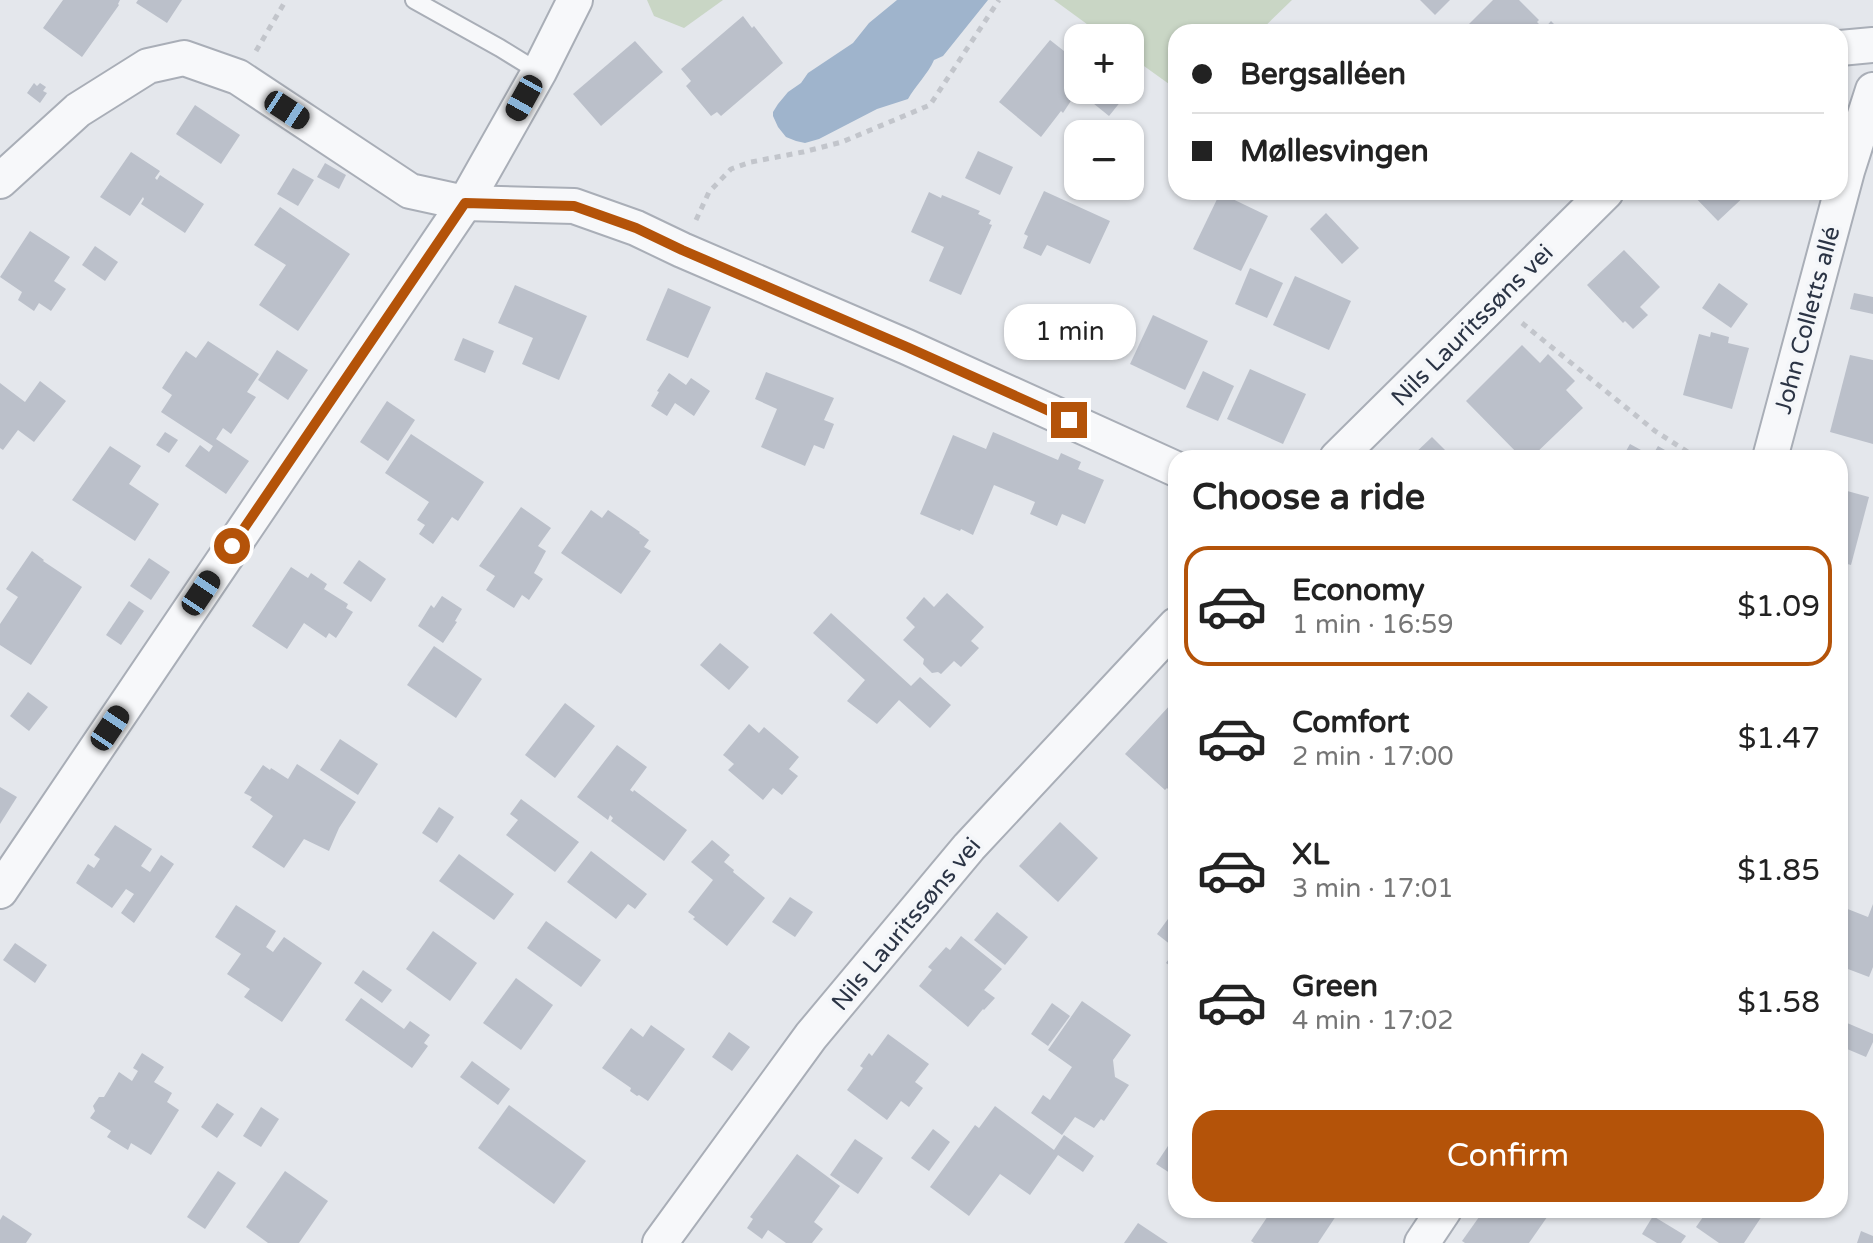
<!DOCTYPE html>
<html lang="en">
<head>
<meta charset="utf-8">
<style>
	:root { --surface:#fff; --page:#f6f6f6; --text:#222; --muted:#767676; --line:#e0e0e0; --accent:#b45309 }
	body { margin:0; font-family:"Varela Round",sans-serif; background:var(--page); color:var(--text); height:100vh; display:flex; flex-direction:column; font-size:30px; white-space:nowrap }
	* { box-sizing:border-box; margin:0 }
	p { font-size:26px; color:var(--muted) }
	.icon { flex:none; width:44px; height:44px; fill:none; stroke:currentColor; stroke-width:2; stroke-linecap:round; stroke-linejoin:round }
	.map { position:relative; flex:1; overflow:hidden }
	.side { position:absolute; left:1168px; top:450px; width:680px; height:768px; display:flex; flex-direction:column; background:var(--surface); border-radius:24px; box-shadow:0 2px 6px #0004 }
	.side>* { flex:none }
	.guide { position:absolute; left:1168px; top:24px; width:680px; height:176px; border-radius:24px; box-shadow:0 2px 6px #0004; display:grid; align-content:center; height:176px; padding:0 24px; background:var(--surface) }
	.controls { position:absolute; left:1064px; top:24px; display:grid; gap:16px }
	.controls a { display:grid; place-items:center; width:80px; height:80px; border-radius:16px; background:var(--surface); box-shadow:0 2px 6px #0004; font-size:40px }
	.end { position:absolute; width:36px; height:36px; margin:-18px; border:10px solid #b45309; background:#fff; box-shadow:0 0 0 4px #fff }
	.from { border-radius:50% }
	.bubble { position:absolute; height:56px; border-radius:24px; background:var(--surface); box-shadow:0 2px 6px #0004; font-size:26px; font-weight:600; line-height:56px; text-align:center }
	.car { position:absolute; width:24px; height:48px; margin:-24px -12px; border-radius:10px; box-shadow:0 0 6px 2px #0007; background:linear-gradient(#222 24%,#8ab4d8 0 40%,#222 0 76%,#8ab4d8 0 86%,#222 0) }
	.guide b { display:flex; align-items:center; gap:28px; height:76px; font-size:30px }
	.guide b+b { border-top:2px solid var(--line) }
	.guide i { width:20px; height:20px; background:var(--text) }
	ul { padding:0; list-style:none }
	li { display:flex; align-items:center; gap:24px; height:120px; margin:0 16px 12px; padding:0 8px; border:4px solid transparent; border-radius:24px }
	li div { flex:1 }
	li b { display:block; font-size:30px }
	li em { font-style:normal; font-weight:600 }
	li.current { border-color:var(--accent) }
	li>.icon { width:72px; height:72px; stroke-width:1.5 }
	h2 { padding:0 24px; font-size:36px; line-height:96px }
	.cta { display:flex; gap:16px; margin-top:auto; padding:16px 24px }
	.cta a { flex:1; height:92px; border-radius:24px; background:var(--accent); color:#fff; font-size:32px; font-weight:600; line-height:92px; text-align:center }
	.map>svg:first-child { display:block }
	.green { fill:#c9d6c5 }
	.water { fill:#9fb4cc }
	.building { fill:#bbc0ca }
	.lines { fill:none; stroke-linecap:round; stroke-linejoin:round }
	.lane-casing { stroke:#a9aeb7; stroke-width:20 }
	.street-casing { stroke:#a9aeb7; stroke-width:38 }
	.path { stroke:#c2c5cb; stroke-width:5; stroke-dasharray:6 6; stroke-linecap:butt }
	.lane { stroke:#f7f8fa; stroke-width:16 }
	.street { stroke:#f7f8fa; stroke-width:34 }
	.route { stroke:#b45309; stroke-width:10 }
	.labels { text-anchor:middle; stroke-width:8; stroke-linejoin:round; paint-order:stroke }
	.street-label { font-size:24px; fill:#2b3445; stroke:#f4f6f9 }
</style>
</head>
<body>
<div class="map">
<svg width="1873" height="1243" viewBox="0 0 1873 1243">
	<rect width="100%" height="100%" fill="#e4e7ec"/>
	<g class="green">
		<path d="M647,0H723L684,28L654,16Z"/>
		<path d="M1054,0H1292L1259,32H1176V89L1130,56V38H1106Z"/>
	</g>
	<path class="water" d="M897,0H988L943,56L934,60C928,74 915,86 908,99L877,109L819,139L805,143L796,141L786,137L778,127L773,116V112L778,104L788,92L801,83L808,73L853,43L869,23Z"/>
	<g class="building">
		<path d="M63,0H120L118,4L119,5L82,57L43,28Z"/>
		<path d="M138,0H182L167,23L136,3Z"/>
		<path d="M1420,0H1450L1435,15Z"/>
		<path d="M1493,0H1519L1539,20L1537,22L1544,29L1551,21L1562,32H1464L1463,30Z"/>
		<path d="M743,16L752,28L754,26L783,63L721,116L717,112L711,116L686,86L691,81L681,69Z"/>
		<path d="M1050,40L1078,62V90L1063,113L1061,111L1041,137L999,102Z"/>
		<path d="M635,41L663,72L601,126L573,94Z"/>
		<path d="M34,83L37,86L40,83L46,87L43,91L47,93L40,103L27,93Z"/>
		<path d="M1086,90H1130L1109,116L1083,95Z"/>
		<path d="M195,105L240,135L221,164L176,134Z"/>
		<path d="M978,151L1013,167L1000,195L965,178Z"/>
		<path d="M131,152L160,171L155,178L157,180L160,175L204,204L185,233L141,204L144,199L143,197L130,216L100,197Z"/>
		<path d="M325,163L346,175L339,189L317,177Z"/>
		<path d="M293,168L314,180L298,206L277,194Z"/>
		<path d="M1044,191L1110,221L1090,264L1047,245L1041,256L1023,248L1028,236L1024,234Z"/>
		<path d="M929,192L941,198L942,195L980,211L978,214L991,220L989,224L992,225L961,295L929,281L944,247L911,232Z"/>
		<path d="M1690,192H1749L1718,221Z"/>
		<path d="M1220,193L1268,216L1241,271L1193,249Z"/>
		<path d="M280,207L350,254L298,331L259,305L286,265L254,245Z"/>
		<path d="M1326,213L1359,248L1342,264L1310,229Z"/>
		<path d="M30,231L70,257L54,281L66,289L51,311L39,303L34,311L18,300L22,292L0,277Z"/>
		<path d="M95,246L118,262L105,281L82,265Z"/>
		<path d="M1624,250L1660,287L1640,307L1648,315L1633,329L1625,321L1623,323L1587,285Z"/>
		<path d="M1250,268L1283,283L1267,318L1235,304Z"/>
		<path d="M1295,276L1351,301L1329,350L1273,325Z"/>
		<path d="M1719,283L1748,304L1731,328L1702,308Z"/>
		<path d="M515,285L587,316L559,380L522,364L533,338L498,323Z"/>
		<path d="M668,288L711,307L688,358L646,340Z"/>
		<path d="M1854,293L1873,297V314L1850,309Z"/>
		<path d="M1153,315L1208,341L1185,390L1130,364Z"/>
		<path d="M1711,332L1729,337L1728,343L1749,348L1732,409L1683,395L1699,334L1710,337Z"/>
		<path d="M463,338L494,351L485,373L454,360Z"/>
		<path d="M208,341L259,374L247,392L256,397L231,434L223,428L216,439L249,461L226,494L185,466L200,445L209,452L213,446L161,412L172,395L162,388L174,369L186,351L196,358Z"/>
		<path d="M1522,345L1540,363L1548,354L1575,381L1566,390L1583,408L1531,458H1522L1466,401Z"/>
		<path d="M277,350L308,370L288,400L258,380Z"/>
		<path d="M1850,355L1873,360V444L1830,432Z"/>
		<path d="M1250,369L1306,394L1283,444L1227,419Z"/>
		<path d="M1203,371L1234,386L1218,421L1186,407Z"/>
		<path d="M766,372L834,398L824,420L834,424L824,449L814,445L805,466L761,447L777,409L755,399Z"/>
		<path d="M669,373L686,385L691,378L710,391L694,416L675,403L667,416L651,406L659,392L657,391Z"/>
		<path d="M40,381L66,401L34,442L18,430L3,450L0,448V383L25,402Z"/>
		<path d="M387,401L415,420L388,461L360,442Z"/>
		<path d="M165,432L178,440L169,453L156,445Z"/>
		<path d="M993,432L1058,460L1061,453L1081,462L1078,469L1104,480L1085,524L1062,514L1057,526L1030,514L1035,502L994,485L973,535L961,529L960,531L920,514L953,435L986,449Z"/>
		<path d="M411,434L484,482L458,521L452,517L433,544L419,534L425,525L417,520L429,502L385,473Z"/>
		<path d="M1432,437L1453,458H1410Z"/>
		<path d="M1630,444L1652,456L1658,446L1679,458H1622Z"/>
		<path d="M110,446L141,466L129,484L159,504L135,541L72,500Z"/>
		<path d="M1840,489L1869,497L1851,565L1840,562Z"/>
		<path d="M521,507L551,528L538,546L546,551L534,573L543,579L529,600L522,595L514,608L486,590L495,576L479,566Z"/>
		<path d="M591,510L602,518L608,510L640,532L639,533L649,540L644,547L651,551L621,594L561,553Z"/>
		<path d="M32,551L44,560L43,561L82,587L31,665L0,645V624L18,597L6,589Z"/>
		<path d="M149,558L170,572L151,600L130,586Z"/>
		<path d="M359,560L386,579L371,602L343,583Z"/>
		<path d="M291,567L308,578L311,573L327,584L324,589L348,604L346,608L353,612L336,638L329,633L326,638L304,623L287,649L252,626Z"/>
		<path d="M947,593L984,627L971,641L979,648L961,667L954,661L941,674L938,672L932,673L923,664L924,659L903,640L915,627L906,618L924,597L934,607Z"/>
		<path d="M442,596L462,609L455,621L457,622L443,643L418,626L431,605L434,608Z"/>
		<path d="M129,601L144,611L121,645L106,635Z"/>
		<path d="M831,613L911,686L920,677L951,705L930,728L899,700L877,724L847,701L865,680L813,633Z"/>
		<path d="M720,643L749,667L729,690L700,665Z"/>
		<path d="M434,646L482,679L456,718L407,685Z"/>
		<path d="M28,692L48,707L29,731L10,716Z"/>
		<path d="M565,703L595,726L555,778L525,755Z"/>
		<path d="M1172,703L1176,707V793L1174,795L1167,788L1165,790L1125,754Z"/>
		<path d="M749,724L759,733L764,727L799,757L789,769L798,776L782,795L773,788L763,800L728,770L734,764L723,755Z"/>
		<path d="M340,739L378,764L358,795L320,770Z"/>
		<path d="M617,745L647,767L630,790L633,792L634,790L687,830L664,861L611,821L613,818L610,815L608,820L577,797Z"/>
		<path d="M297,764L356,802L339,828L329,851L304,839L284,868L252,847L273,816L250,800L252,797L244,793L263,765L270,770L271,768L288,779Z"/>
		<path d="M0,787L17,797L0,824Z"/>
		<path d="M521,799L579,842L555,872L506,835L518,820L510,814Z"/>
		<path d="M439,807L454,817L437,843L422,833Z"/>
		<path d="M1060,822L1098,858L1058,902L1019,866Z"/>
		<path d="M115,825L152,849L141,866L150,872L161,855L174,864L134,923L121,913L134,894L126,889L112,908L76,883L88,864L94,868L100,859L94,855Z"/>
		<path d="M712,840L730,855L724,862L734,870L733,872L765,898L727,946L693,919L695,917L688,912L713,880L691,862Z"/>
		<path d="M591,851L647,894L635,909L628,904L616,919L567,882Z"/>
		<path d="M459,854L514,894L494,920L439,881Z"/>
		<path d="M790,897L813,912L795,937L772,922Z"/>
		<path d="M1873,904V967L1869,977L1840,966V906L1868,917Z"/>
		<path d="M236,905L276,931L266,947L273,952L284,937L322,963L282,1022L244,997L250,989L227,974L241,954L215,937Z"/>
		<path d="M1176,908V949L1157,934Z"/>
		<path d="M997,912L1028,937L1005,965L974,940Z"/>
		<path d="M546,921L601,960L581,987L527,948Z"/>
		<path d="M433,931L477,963L450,1001L406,969Z"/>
		<path d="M961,936L1002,969L984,990L995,998L984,1010L983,1009L968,1027L919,986L932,970L928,967L946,947L950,950Z"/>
		<path d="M15,943L47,965L35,983L3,960Z"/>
		<path d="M1176,949V970L1166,963Z"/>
		<path d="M363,970L392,990L382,1003L354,983Z"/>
		<path d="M516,978L553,1005L521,1050L483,1023Z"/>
		<path d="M361,998L404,1029L410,1021L430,1035L424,1043L428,1046L412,1068L345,1020Z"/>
		<path d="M1082,1001L1131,1035L1113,1060L1115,1077L1129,1085L1104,1121L1101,1119L1094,1128L1075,1117L1062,1135L1031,1113L1043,1095L1050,1100L1072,1067L1048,1050Z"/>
		<path d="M1052,1003L1070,1016L1048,1046L1031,1034Z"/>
		<path d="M1840,1020L1873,1034V1042L1866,1057L1840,1046Z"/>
		<path d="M651,1025L685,1049L648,1101L639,1095L637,1096L630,1091L631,1088L602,1068L631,1028L643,1037Z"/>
		<path d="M729,1032L750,1047L732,1071L712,1057Z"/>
		<path d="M888,1034L929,1064L915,1082L923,1088L909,1107L901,1101L887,1120L847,1090L863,1068L860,1066L869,1053L872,1056Z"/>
		<path d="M142,1053L164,1067L154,1082L172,1093L167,1102L179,1110L151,1155L131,1143L128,1150L107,1137L111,1131L90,1118L95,1111L93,1106L99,1097H104L119,1072L132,1081L138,1071L133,1068Z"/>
		<path d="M472,1061L510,1089L498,1105L460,1077Z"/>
		<path d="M217,1103L234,1114L217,1138L201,1127Z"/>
		<path d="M509,1105L586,1161L554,1204L478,1148Z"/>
		<path d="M995,1106L1054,1150L1064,1135L1094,1156L1083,1172L1058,1155L1030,1195L1000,1174L969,1216L930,1187L975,1125L979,1128Z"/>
		<path d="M261,1107L279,1119L261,1147L243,1136Z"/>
		<path d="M933,1129L950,1142L929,1171L911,1158Z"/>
		<path d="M1176,1134V1177L1156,1164Z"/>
		<path d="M855,1139L883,1158L858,1194L830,1175Z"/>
		<path d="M797,1154L840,1186L814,1222L823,1229L812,1243H786L768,1230L762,1239L747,1228L753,1219L750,1217Z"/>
		<path d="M218,1171L236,1183L205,1229L187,1217Z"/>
		<path d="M285,1171L328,1201L299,1243H268L246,1227Z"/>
		<path d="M1272,1210H1340L1318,1243H1254L1251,1241Z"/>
		<path d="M1484,1210H1552L1529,1243H1465L1462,1241Z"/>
		<path d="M1708,1210H1766L1744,1243H1719L1696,1227Z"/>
		<path d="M3,1215L32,1234L26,1243H0V1220Z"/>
		<path d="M1653,1216L1686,1236L1681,1243H1657L1642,1234Z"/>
		<path d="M1138,1223L1168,1243H1124Z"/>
		<path d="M1861,1231L1873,1236V1243H1857Z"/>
	</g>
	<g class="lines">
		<g class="lane-casing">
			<path id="lane" d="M414,0L500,48L539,72"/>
		</g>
		<g class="street-casing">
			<g id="street">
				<path d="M1840,48L1873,45"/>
				<path d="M0,181L78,110L148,66L184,58L238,77L410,191L465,203L574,206L636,228L682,250L907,347L1176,469"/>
				<path d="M1337,458L1606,192"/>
				<path d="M1770,458L1847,171L1873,90"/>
				<path d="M0,891L465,203L539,72L575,0"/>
				<path d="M660,1243L811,1036L969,847L1176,625"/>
				<path d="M1422,1243L1444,1210"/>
			</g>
		</g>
		<g class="path">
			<path d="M256,51L286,0"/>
			<path d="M696,220L709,192L731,169L751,162L803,152L842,142L930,105L999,0"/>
			<path d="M1522,323L1655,431L1697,458"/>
		</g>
		<use href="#lane" class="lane"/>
		<use href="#street" class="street"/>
	</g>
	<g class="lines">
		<path class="route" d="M232,546L465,203L574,206L636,228L682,250L907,347L1069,420"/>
	</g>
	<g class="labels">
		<g class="street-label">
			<text transform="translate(1807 320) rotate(-75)" y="8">John Colletts allé</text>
			<text transform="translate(1472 325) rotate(-45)" y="8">Nils Lauritssøns vei</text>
			<text transform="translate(906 924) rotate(-50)" y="8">Nils Lauritssøns vei</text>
		</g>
	</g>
</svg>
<div class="controls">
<a>+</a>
<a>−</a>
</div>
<i class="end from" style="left:232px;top:546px"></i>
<i class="end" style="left:1069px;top:420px"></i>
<div class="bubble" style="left:1004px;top:304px;width:132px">1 min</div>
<i class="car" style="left:524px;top:98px;rotate:209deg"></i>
<i class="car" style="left:287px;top:110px;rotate:123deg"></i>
<i class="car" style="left:201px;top:593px;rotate:34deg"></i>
<i class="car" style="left:110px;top:728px;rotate:34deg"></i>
<div class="guide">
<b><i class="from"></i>Bergsalléen</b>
<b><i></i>Møllesvingen</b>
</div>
<section class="side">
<h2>Choose a ride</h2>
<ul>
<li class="current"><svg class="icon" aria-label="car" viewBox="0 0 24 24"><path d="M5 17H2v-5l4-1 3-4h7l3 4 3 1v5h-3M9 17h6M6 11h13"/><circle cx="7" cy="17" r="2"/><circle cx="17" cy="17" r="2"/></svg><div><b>Economy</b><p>1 min · 16:59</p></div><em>$1.09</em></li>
<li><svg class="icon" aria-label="car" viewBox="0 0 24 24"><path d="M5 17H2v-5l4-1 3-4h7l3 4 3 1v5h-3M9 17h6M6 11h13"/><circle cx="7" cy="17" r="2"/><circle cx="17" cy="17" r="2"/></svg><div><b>Comfort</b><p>2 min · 17:00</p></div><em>$1.47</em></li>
<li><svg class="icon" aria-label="car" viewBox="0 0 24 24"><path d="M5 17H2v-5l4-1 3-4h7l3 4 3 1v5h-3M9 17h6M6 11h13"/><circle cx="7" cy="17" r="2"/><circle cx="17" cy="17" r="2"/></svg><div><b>XL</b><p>3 min · 17:01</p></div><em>$1.85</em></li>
<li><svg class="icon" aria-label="car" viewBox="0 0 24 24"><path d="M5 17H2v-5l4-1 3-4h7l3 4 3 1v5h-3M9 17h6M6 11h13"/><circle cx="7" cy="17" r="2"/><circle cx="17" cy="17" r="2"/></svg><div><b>Green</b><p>4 min · 17:02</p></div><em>$1.58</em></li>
</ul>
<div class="cta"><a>Confirm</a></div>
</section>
</div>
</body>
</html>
